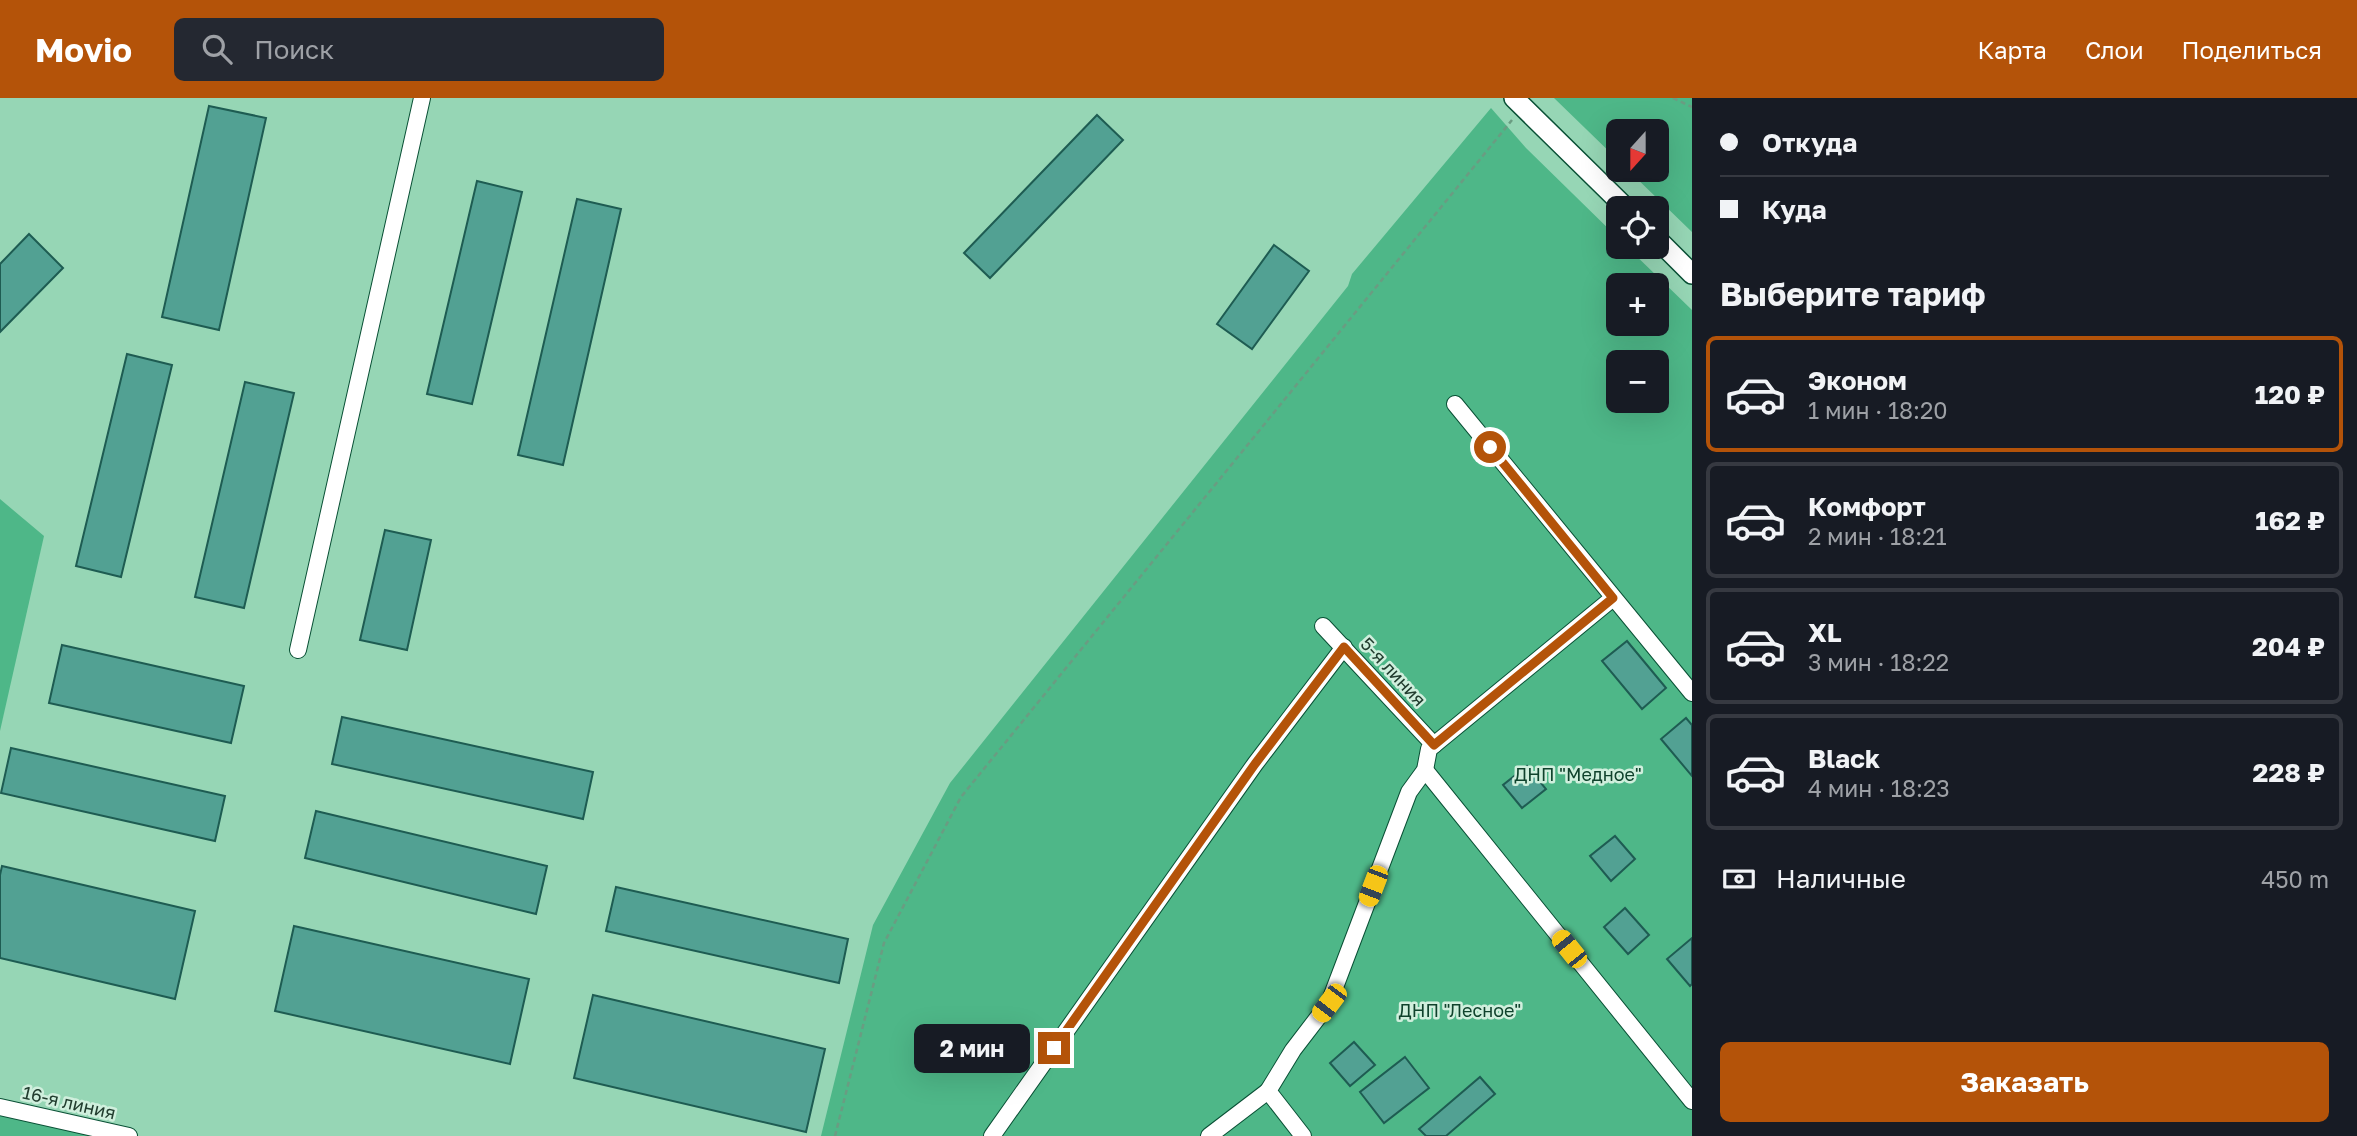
<!DOCTYPE html>
<html lang="ru">
<head>
<meta charset="utf-8">
<style>
	:root { --surface:#171b24; --page:#242831; --text:#f1f3f6; --muted:#9ea1a6; --line:#363941; --accent:#b45309 }
	body { margin:0; font-family:"Golos Text",sans-serif; background:var(--page); color:var(--text); height:100vh; display:flex; flex-direction:column; font-size:26px; white-space:nowrap }
	* { box-sizing:border-box; margin:0 }
	p { font-size:23px; color:var(--muted) }
	.icon { flex:none; width:38px; height:38px; fill:none; stroke:currentColor; stroke-width:2; stroke-linecap:round; stroke-linejoin:round }
	.map { position:relative; flex:1; overflow:hidden }
	.panel { display:flex; flex-direction:column; background:var(--surface); width:665px }
	.panel>* { flex:none }
	.top-card { display:grid; align-content:center; height:154px; padding:0 28px; background:var(--surface) }
	.needle { width:46px; rotate:201deg }
	.buttons { position:absolute; left:1606px; top:21px; display:grid; gap:14px }
	.buttons a { display:grid; place-items:center; width:63px; height:63px; border-radius:10px; background:var(--surface); box-shadow:0 7px 28px #0002; font-size:35px }
	.end { position:absolute; width:32px; height:32px; margin:-16px; border:9px solid #b45309; background:#fff; box-shadow:0 0 0 4px #fff }
	.from { border-radius:50% }
	.bubble { position:absolute; height:49px; border-radius:10px; background:var(--surface); box-shadow:0 7px 28px #0002; font-size:23px; font-weight:700; line-height:49px; text-align:center }
	.car { position:absolute; width:21px; height:42px; margin:-21px -10px; border-radius:9px; box-shadow:0 0 5px 2px #0007; background:linear-gradient(#f5c518 24%,#345 0 40%,#f5c518 0 76%,#345 0 86%,#f5c518 0) }
	.top-card b { display:flex; align-items:center; gap:24px; height:66px; font-size:26px }
	.top-card b+b { border-top:2px solid var(--line) }
	.top-card i { width:18px; height:18px; background:var(--text) }
	ul { padding:0; list-style:none }
	li { display:flex; align-items:center; gap:21px; height:116px; margin:0 14px 10px; padding:0 14px; border:4px solid var(--line); border-radius:10px }
	li div { flex:1 }
	li b { display:block; font-size:26px }
	li em { font-style:normal; font-weight:700 }
	li.current { border-color:var(--accent) }
	li>.icon { width:63px; height:63px; stroke-width:1.5 }
	h2 { padding:0 28px; font-size:32px; line-height:84px }
	.pay { display:flex; align-items:center; gap:18px; height:77px; padding:0 28px; font-size:26px }
	.pay p { margin-inline-start:auto }
	.cta { display:flex; gap:14px; margin-top:auto; padding:14px 28px }
	.cta a { flex:1; height:80px; border-radius:10px; background:var(--accent); color:#fff; font-size:28px; font-weight:700; line-height:80px; text-align:center }
	header { display:flex; align-items:center; gap:42px; box-sizing:border-box; height:98px; padding:0 35px; background:var(--accent); color:#fff }
	header strong { font-size:33px }
	nav { display:flex; gap:38px; margin-inline-start:auto; font-size:24px }
	.search { width:490px; height:63px; background:var(--page); display:flex; align-items:center; gap:18px; box-sizing:border-box; padding:0 24px; border-radius:10px; color:var(--muted); font-size:26px }
	main { display:flex; flex:1; min-height:0 }
	.map>svg:first-child { display:block }
	.green { fill:#4eb788; fill-rule:evenodd }
	.building { fill:#52a193; stroke:#1e5c52; stroke-width:2 }
	.lines { fill:none; stroke-linecap:round; stroke-linejoin:round }
	.minor-casing { stroke:#095035; stroke-width:18 }
	.major-casing { stroke:#095035; stroke-width:22 }
	.path { stroke:#6a9c82; stroke-width:2.5; stroke-dasharray:5 3.5; stroke-linecap:butt }
	.minor { stroke:#fff; stroke-width:16 }
	.major { stroke:#fff; stroke-width:19 }
	.route { stroke:#b45309; stroke-width:9 }
	.labels { text-anchor:middle; stroke-width:5; stroke-linejoin:round; paint-order:stroke }
	.street-label { font-size:18px; fill:#223d2f; stroke:#d0efdd }
	.park-label { font-size:18px; fill:#0f422c; stroke:#d0efdd }
</style>
</head>
<body>
<header>
<strong>Movio</strong>
<div class="search"><svg class="icon" aria-label="search" viewBox="0 0 24 24"><circle cx="10" cy="10" r="6"/><path d="M15 15l6 6"/></svg>Поиск</div>
<nav><a>Карта</a><a>Слои</a><a>Поделиться</a></nav>
</header>
<main>
<div class="map">
<svg width="1692" height="1038" viewBox="0 0 1692 1038">
	<rect width="100%" height="100%" fill="#96d6b5"/>
	<g class="green">
		<path d="M1554,0H1692V134L1628,72H1657V33H1619V63Z"/>
		<path d="M1491,10L1526,50L1619,141V149H1627L1692,212V1038H821L873,827L950,685L1348,188L1352,176ZM1619,187H1657V226H1619ZM1619,264H1657V303H1619Z"/>
		<path d="M0,401L44,438L0,633Z"/>
		<path d="M0,1009L129,1038H0Z"/>
	</g>
	<g class="building">
		<path d="M209,8L266,20L219,232L162,219Z"/>
		<path d="M1097,17L1123,42L990,180L964,155Z"/>
		<path d="M477,83L522,94L472,306L427,296Z"/>
		<path d="M577,101L621,111L563,367L518,357Z"/>
		<path d="M29,136L63,170L0,234V166Z"/>
		<path d="M1274,147L1309,173L1252,251L1217,226Z"/>
		<path d="M127,256L172,267L121,479L76,468Z"/>
		<path d="M245,284L294,295L244,510L195,499Z"/>
		<path d="M385,432L431,442L407,552L360,542Z"/>
		<path d="M1627,543L1666,590L1642,611L1602,563Z"/>
		<path d="M62,547L244,588L231,645L49,605Z"/>
		<path d="M342,619L593,674L583,721L332,666Z"/>
		<path d="M1686,620L1692,627V678L1661,641Z"/>
		<path d="M11,650L225,698L215,743L1,695Z"/>
		<path d="M1527,668L1546,691L1522,710L1503,687Z"/>
		<path d="M316,713L547,768L536,816L305,760Z"/>
		<path d="M1615,738L1635,761L1611,783L1590,758Z"/>
		<path d="M2,768L195,813L175,901L0,860V777Z"/>
		<path d="M616,789L848,841L839,885L606,833Z"/>
		<path d="M1625,810L1649,837L1628,856L1604,829Z"/>
		<path d="M294,828L529,881L510,966L275,913Z"/>
		<path d="M1692,840V886L1690,888L1667,861Z"/>
		<path d="M593,897L825,951L806,1034L574,980Z"/>
		<path d="M1354,944L1375,967L1350,988L1330,965Z"/>
		<path d="M1405,959L1429,990L1384,1025L1360,994Z"/>
		<path d="M1480,979L1495,996L1446,1038H1426L1419,1031Z"/>
	</g>
	<g class="lines">
		<g class="minor-casing">
			<g id="minor">
				<path d="M1455,306L1692,595"/>
				<path d="M1323,528L1434,647"/>
				<path d="M298,552L422,0"/>
				<path d="M1425,672L1692,1003"/>
				<path d="M0,1009L129,1038"/>
				<path d="M992,1038L1255,666L1344,549"/>
				<path d="M1209,1038L1268,993"/>
				<path d="M1303,1038L1268,993L1293,952L1329,905L1409,694L1425,672L1429,651L1613,500"/>
			</g>
		</g>
		<g class="major-casing">
			<g id="major">
				<path d="M1514,0L1626,110"/>
				<path d="M1657,141L1692,176"/>
			</g>
		</g>
		<g class="path">
			<path d="M1673,0L1692,9"/>
			<path d="M835,1038L884,845L961,699L1512,22"/>
		</g>
		<use href="#minor" class="minor"/>
		<use href="#major" class="major"/>
	</g>
	<g class="lines">
		<path class="route" d="M1054,950L1255,666L1344,549L1434,647L1613,500L1490,349"/>
	</g>
	<g class="labels">
		<g class="street-label">
			<text transform="translate(1393 574) rotate(47)" y="6">5-я линия</text>
			<text transform="translate(69 1005) rotate(13)" y="6">16-я линия</text>
		</g>
		<g class="park-label">
			<text x="1578" y="683">ДНП "Медное"</text>
			<text x="1460" y="919">ДНП "Лесное"</text>
		</g>
	</g>
</svg>
<div class="buttons">
<a><svg class="needle" viewBox="-14 -14 28 28"><path d="M0-13l5 13h-10z" fill="#e53935"/><path d="M0 13l5-13h-10z" fill="#9ea1a6"/></svg></a>
<a><svg class="icon" aria-label="locate" viewBox="0 0 24 24"><circle cx="12" cy="12" r="6"/><path d="M12 2v4M12 18v4M2 12h4M18 12h4"/></svg></a>
<a>+</a>
<a>−</a>
</div>
<i class="end from" style="left:1490px;top:349px"></i>
<i class="end" style="left:1054px;top:950px"></i>
<div class="bubble" style="left:914px;top:926px;width:116px">2 мин</div>
<i class="car" style="left:1373px;top:788px;rotate:201deg"></i>
<i class="car" style="left:1569px;top:851px;rotate:321deg"></i>
<i class="car" style="left:1329px;top:905px;rotate:217deg"></i>
</div>
<section class="panel">
<div class="top-card">
<b><i class="from"></i>Откуда</b>
<b><i></i>Куда</b>
</div>
<h2>Выберите тариф</h2>
<ul>
<li class="current"><svg class="icon" aria-label="car" viewBox="0 0 24 24"><path d="M5 17H2v-5l4-1 3-4h7l3 4 3 1v5h-3M9 17h6M6 11h13"/><circle cx="7" cy="17" r="2"/><circle cx="17" cy="17" r="2"/></svg><div><b>Эконом</b><p>1 мин · 18:20</p></div><em>120 ₽</em></li>
<li><svg class="icon" aria-label="car" viewBox="0 0 24 24"><path d="M5 17H2v-5l4-1 3-4h7l3 4 3 1v5h-3M9 17h6M6 11h13"/><circle cx="7" cy="17" r="2"/><circle cx="17" cy="17" r="2"/></svg><div><b>Комфорт</b><p>2 мин · 18:21</p></div><em>162 ₽</em></li>
<li><svg class="icon" aria-label="car" viewBox="0 0 24 24"><path d="M5 17H2v-5l4-1 3-4h7l3 4 3 1v5h-3M9 17h6M6 11h13"/><circle cx="7" cy="17" r="2"/><circle cx="17" cy="17" r="2"/></svg><div><b>XL</b><p>3 мин · 18:22</p></div><em>204 ₽</em></li>
<li><svg class="icon" aria-label="car" viewBox="0 0 24 24"><path d="M5 17H2v-5l4-1 3-4h7l3 4 3 1v5h-3M9 17h6M6 11h13"/><circle cx="7" cy="17" r="2"/><circle cx="17" cy="17" r="2"/></svg><div><b>Black</b><p>4 мин · 18:23</p></div><em>228 ₽</em></li>
</ul>
<div class="pay"><svg class="icon" aria-label="cash" viewBox="0 0 24 24"><path d="M3 7h18v10H3z"/><circle cx="12" cy="12" r="2"/></svg>Наличные<p>450 m</p></div>
<div class="cta"><a>Заказать</a></div>
</section>
</main>
</body>
</html>
